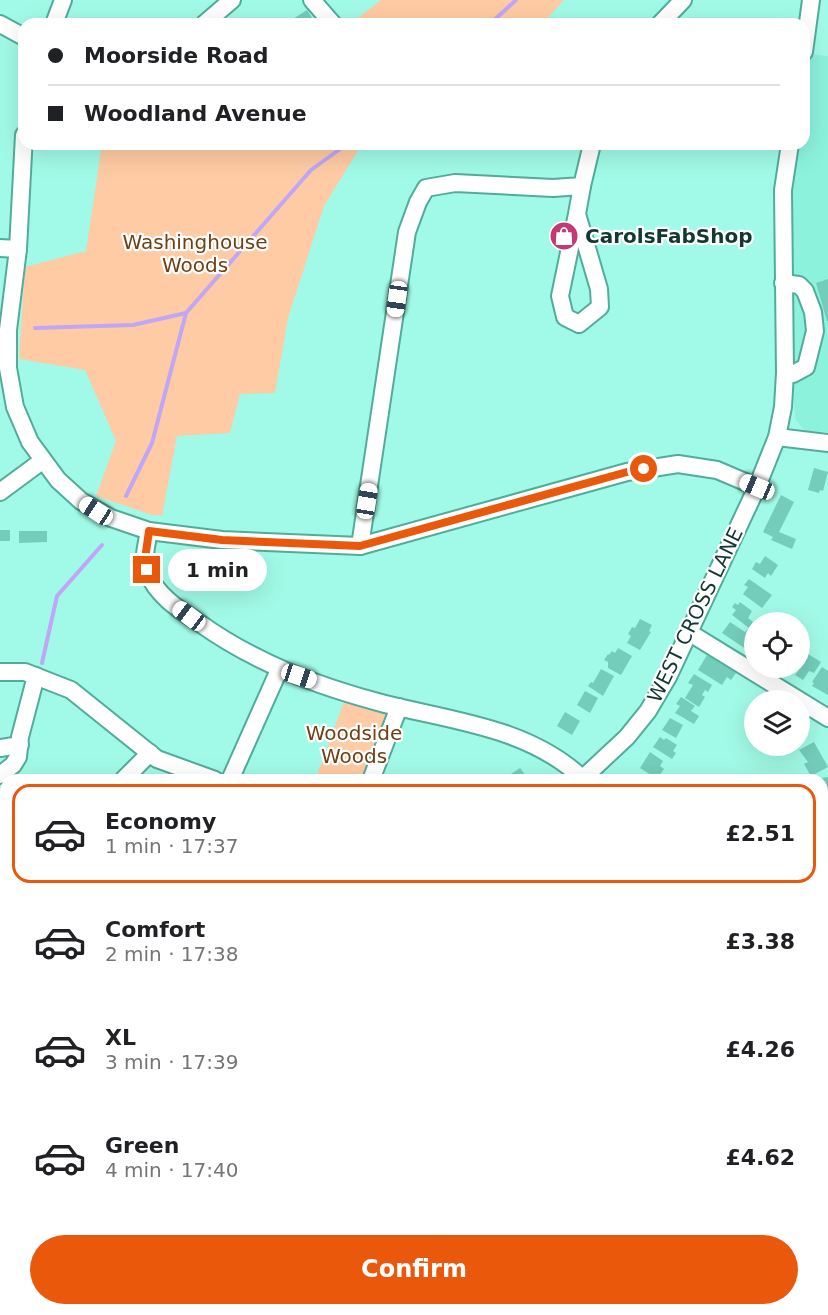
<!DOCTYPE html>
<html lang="en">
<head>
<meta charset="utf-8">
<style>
	:root { --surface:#fff; --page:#f2f2f2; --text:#202124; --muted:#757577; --line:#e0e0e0; --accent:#ea580c }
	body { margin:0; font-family:"DejaVu Sans",sans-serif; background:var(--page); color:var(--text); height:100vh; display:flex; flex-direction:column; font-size:22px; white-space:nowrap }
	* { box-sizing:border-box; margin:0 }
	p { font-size:20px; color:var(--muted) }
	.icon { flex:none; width:33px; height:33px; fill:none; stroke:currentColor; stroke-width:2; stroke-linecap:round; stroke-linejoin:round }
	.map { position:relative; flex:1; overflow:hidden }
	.sheet { position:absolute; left:0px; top:774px; width:828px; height:542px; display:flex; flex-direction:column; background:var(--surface); border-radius:18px 18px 0 0; box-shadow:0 6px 24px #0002 }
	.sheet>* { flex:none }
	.hud { position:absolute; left:18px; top:18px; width:792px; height:132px; border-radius:18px; box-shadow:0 6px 24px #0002; display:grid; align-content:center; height:132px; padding:0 30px; background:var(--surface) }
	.fabs { position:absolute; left:744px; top:612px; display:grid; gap:12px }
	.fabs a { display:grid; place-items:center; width:66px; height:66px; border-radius:50%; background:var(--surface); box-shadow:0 6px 24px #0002; font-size:30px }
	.end { position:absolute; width:27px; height:27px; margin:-14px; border:8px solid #ea580c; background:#fff; box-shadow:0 0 0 3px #fff }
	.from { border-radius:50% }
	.bubble { position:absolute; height:42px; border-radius:21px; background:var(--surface); box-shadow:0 6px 24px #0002; font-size:20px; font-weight:800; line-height:42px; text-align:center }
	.car { position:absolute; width:18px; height:36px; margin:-18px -9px; border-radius:8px; box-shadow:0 0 4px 2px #0007; background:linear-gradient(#fff 24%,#345 0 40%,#fff 0 76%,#345 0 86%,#fff 0) }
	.hud b { display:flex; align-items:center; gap:21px; height:57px; font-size:22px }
	.hud b+b { border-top:2px solid var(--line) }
	.hud i { width:15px; height:15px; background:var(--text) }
	ul { padding:10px 0 0; list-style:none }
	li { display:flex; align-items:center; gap:18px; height:99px; margin:0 12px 9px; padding:0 18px; border:3px solid transparent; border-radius:18px }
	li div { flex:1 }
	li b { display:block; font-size:22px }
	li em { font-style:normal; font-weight:800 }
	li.active { border-color:var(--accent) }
	li>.icon { width:54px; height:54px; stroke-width:1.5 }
	.action { display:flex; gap:12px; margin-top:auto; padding:12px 30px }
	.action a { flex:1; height:69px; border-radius:36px; background:var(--accent); color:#fff; font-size:24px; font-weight:800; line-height:69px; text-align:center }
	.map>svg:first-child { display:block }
	.built { fill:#8cf2dc }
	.green { fill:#fecba4 }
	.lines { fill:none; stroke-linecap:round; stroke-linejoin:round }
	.stream { stroke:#c0a6f6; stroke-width:4 }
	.building { fill:#74cdbb }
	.minor-casing { stroke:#52ac9a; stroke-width:20 }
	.minor { stroke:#fff; stroke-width:16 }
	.route { stroke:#ea580c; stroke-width:8 }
	.labels { text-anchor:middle; stroke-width:4.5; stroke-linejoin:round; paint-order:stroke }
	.poi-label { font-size:20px; font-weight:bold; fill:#123831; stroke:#fff; text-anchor:start }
	.park-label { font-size:20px; fill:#6f4013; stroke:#fff }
	.street-label { font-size:20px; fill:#123831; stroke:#fff }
</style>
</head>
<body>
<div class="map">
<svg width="828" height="1315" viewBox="0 0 828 1315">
	<rect width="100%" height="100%" fill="#a1fae7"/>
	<path class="built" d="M810,54L828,56V432L805,431L795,419L787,274L786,219L797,144H804V96Z"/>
	<g class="green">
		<path d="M381,0H564L542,24H350Z"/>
		<path d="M102,144H362L324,206L288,318L275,393L240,394L230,433L177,436L162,516L152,515L96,496L116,441L85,370L19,359L25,267L86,251Z"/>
		<path d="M344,702L391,715L367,780H315Z"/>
	</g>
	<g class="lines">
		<g class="stream">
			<path d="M490,24L516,0"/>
			<path d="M35,328L133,325L186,313"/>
			<path d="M126,496L152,443L186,313L311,170L347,144"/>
			<path d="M42,663L57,596L102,545"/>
		</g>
	</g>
	<g class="building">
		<path d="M307,10L316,24H285Z"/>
		<path d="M828,279V321H827L816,283Z"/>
		<path d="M814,468L828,472L823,491L820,490L819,493L808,490Z"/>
		<path d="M781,495L794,502L779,532L796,539L792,549L771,540L773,537L763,532Z"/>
		<rect x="0" y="530" width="10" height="11"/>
		<path d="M19,531H47V542L19,543Z"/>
		<path d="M765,556L778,565L771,576L768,573L765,578L752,569L756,562L760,564Z"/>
		<path d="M749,579L772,595L762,608L743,594L748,587L744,585Z"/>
		<path d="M740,602L752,611L748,618L753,622L749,628L732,615L736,610L732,607L735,603L738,605Z"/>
		<path d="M640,619L652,625L649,631L651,632L640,650L627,643L631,636L628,634L632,627L635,628Z"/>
		<path d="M730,622L745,632L747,630L754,635L746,649L722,633Z"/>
		<path d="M618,648L632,656L621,675L608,668V662L604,660L608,654L609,655L612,651L615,653Z"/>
		<path d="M800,652L806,657L808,654L821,662L814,673L809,671L803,680L795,675L799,670L795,668H800Z"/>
		<path d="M707,655L736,673L731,680L727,677L722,685L698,670Z"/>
		<path d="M822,667L828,671V695L812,686L814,683L812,682Z"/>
		<path d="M601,669L614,676L603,696L588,686L591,682L593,683Z"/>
		<path d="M694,674L712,685L708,692L705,690L702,695L705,697L699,707L685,698L693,685L688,683Z"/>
		<path d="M585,691L598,698L590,713L577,705Z"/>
		<path d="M681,697L695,706L691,711L699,716L694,724L675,713L680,706L676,704Z"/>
		<path d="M565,712L580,721L572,735L557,726Z"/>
		<path d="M670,718L683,725L676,738L662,730Z"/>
		<path d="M660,737L664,740L666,738L677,745L673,751L676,753L672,759L653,747Z"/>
		<path d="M814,742L828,767L811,776L804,764L808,762L799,750Z"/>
		<path d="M650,752L663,761L660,766L664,769L657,779L640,768Z"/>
		<path d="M520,768L526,776L521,780H515L511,774Z"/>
		<path d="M828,777V802L822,804V778Z"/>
		<path d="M0,922L6,926V943L0,939Z"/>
		<path d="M828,1020V1041L822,1042V1021Z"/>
		<path d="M0,1077L6,1080V1097L4,1101L0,1099Z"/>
		<path d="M129,1310H147L144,1315H127Z"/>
		<path d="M184,1310H211L209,1315H182Z"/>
		<path d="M375,1310H400L398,1315H373Z"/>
		<path d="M409,1310H418L431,1315H406Z"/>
		<path d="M590,1310H613L611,1315H597L589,1312Z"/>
		<path d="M711,1310H734L735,1315H712Z"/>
	</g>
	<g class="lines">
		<g class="minor-casing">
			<g id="minor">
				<path d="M312,0L333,24"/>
				<path d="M0,24L24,37"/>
				<path d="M54,24L63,0"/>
				<path d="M204,24L232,0"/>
				<path d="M660,24L683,0"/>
				<path d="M804,52L811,0"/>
				<path d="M24,135L18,249L8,330V368L15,407L30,442L58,480L81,501L111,518L149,531L222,540L360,546L627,472L678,464L717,470L757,487"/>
				<path d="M577,214L560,296L565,317L579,324L600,307L599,289L577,214L582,186"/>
				<path d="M0,248L18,249"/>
				<path d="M783,283L799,285L805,291L813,312L815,331L806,367L793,374L785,373"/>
				<path d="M777,437L828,443"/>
				<path d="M0,492L42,461"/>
				<path d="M149,531C147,544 142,558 147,571C156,595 178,609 198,622C255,663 317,686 385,704C453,721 530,728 583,779"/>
				<path d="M360,546L407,232L418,202L426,188L455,183L553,188L582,186L592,144"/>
				<path d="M690,633L828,718"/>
				<path d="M0,672H25L71,690L157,759L215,780"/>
				<path d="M0,748L20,745"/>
				<path d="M0,775L13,765L18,757L20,737L36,676"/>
				<path d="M123,780L150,753"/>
				<path d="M230,780L279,670"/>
				<path d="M371,780L399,707"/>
				<path d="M581,780L627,737L648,711L668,677L757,487L777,437L783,407L785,373L783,190L790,144"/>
				<path d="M0,849L6,847"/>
				<path d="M0,962L6,966"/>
				<path d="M822,1007L828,1006"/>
				<path d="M0,1021L6,1011"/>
				<path d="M0,1152L1,1149"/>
				<path d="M822,1152H825"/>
				<path d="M822,1292L828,1287"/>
				<path d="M508,1310L523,1315"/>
				<path d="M166,1315L168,1310"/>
				<path d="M238,1315L241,1310"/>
				<path d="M647,1315V1310"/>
				<path d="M794,1315L801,1310"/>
			</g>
		</g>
		<use href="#minor" class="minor"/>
	</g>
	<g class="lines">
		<path class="route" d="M147,570L145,559L149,531L222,540L360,546L627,472L644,469"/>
	</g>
	<defs>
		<g id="shop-disc" transform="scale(1.5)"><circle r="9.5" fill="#c33974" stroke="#fff"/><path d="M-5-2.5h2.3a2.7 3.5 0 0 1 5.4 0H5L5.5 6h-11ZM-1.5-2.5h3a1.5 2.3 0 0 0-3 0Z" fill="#fff"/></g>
	</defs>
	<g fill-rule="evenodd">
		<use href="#shop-disc" x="564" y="236"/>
	</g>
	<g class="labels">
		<g class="poi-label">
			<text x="585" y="243">CarolsFabShop</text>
		</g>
		<g class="park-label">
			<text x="195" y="249">Washinghouse<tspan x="195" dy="23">Woods</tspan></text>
			<text x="354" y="740">Woodside<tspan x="354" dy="23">Woods</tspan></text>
		</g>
		<g class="street-label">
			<text transform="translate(695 615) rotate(-64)" y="7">WEST CROSS LANE</text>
		</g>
	</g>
</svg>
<div class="fabs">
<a><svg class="icon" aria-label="locate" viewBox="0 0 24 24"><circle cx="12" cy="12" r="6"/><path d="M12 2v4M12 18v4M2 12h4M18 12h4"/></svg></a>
<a><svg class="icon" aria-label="layers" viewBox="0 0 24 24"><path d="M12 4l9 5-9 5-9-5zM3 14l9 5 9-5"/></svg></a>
</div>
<i class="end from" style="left:644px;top:469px"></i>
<i class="end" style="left:147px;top:570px"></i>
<div class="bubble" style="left:168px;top:549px;width:99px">1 min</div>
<i class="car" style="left:397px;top:299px;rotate:188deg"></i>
<i class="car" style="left:757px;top:487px;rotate:293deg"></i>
<i class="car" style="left:367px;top:501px;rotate:9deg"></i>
<i class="car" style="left:96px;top:511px;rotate:303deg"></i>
<i class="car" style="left:189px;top:616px;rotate:307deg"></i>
<i class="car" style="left:299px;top:676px;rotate:108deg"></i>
<div class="hud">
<b><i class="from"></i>Moorside Road</b>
<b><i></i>Woodland Avenue</b>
</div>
<section class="sheet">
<ul>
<li class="active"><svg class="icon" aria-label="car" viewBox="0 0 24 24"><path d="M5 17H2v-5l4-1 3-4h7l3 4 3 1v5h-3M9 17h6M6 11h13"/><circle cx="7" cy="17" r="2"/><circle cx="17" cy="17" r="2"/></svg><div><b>Economy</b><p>1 min · 17:37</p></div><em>£2.51</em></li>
<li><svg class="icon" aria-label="car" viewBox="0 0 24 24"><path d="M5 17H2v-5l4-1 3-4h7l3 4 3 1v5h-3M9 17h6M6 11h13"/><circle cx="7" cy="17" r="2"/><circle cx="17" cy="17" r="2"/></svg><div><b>Comfort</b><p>2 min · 17:38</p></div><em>£3.38</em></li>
<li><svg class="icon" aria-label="car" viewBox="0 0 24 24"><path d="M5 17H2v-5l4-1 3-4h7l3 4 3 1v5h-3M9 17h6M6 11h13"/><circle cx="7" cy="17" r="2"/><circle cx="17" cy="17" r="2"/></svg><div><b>XL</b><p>3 min · 17:39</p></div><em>£4.26</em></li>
<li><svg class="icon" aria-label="car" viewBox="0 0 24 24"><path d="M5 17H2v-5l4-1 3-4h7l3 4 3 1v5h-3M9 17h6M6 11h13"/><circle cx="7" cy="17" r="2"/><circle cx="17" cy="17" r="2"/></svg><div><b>Green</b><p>4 min · 17:40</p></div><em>£4.62</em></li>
</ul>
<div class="action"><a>Confirm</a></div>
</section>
</div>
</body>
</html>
